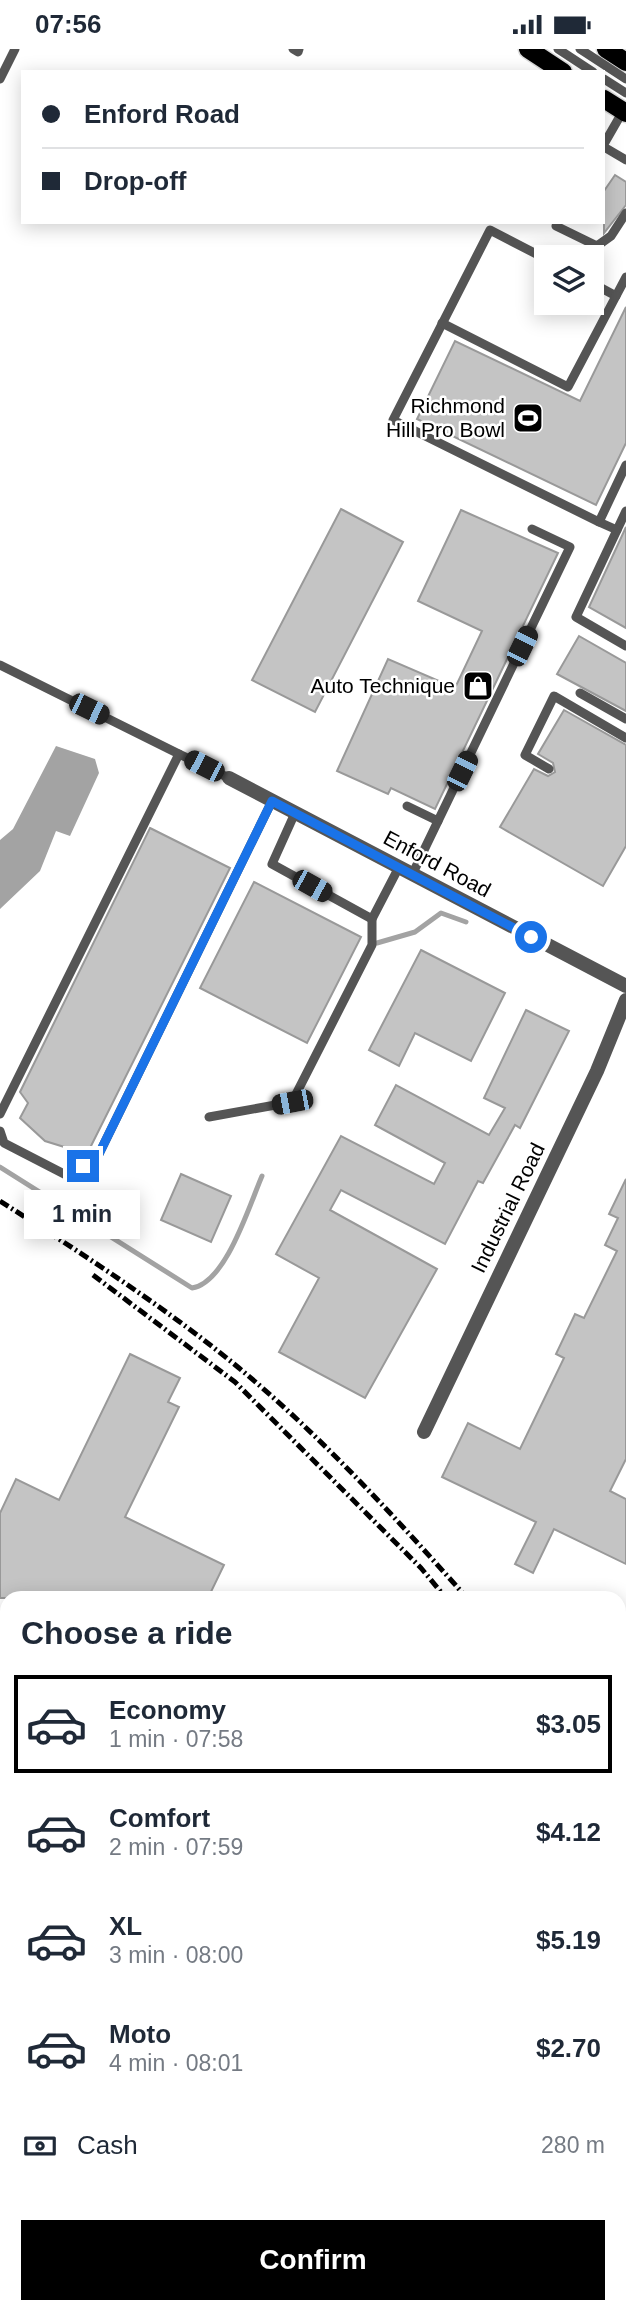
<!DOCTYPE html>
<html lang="en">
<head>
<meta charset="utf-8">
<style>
	:root { --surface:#fff; --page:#f6f6f7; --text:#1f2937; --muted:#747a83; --line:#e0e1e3; --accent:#000 }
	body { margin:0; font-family:Arial,sans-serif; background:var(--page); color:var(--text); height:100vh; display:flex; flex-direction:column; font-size:26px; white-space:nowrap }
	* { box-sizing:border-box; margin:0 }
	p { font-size:23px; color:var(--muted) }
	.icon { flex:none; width:38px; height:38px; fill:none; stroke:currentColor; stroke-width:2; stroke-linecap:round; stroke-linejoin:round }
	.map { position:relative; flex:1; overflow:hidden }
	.panel { position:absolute; left:0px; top:1542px; width:626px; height:723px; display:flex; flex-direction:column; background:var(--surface); border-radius:21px 21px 0 0; box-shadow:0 4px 18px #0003 }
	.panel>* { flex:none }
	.top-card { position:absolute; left:21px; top:21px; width:584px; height:154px; border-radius:0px; box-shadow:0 4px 18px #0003; display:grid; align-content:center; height:154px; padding:0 21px; background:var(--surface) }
	.controls { position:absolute; left:534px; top:196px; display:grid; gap:14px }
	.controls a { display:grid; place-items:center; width:70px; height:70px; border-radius:0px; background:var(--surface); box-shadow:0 4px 18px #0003; font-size:35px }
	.end { position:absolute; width:32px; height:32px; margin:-16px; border:9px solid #1a73e8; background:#fff; box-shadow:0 0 0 4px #fff }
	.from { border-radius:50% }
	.bubble { position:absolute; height:49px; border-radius:0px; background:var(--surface); box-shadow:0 4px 18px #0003; font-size:23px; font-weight:700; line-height:49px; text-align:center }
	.car { position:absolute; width:21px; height:42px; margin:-21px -10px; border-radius:9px; box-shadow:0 0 5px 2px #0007; background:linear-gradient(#222 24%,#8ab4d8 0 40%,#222 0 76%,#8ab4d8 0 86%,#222 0) }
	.top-card b { display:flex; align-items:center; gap:24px; height:66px; font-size:26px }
	.top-card b+b { border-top:2px solid var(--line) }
	.top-card i { width:18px; height:18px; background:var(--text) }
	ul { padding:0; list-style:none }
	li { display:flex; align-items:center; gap:21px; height:98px; margin:0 14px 10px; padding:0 7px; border:4px solid transparent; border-radius:0px }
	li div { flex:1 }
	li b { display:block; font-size:26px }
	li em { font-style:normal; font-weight:700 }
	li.on { border-color:var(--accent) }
	li>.icon { width:63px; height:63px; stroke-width:1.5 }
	h2 { padding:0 21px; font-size:32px; line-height:84px }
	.pay { display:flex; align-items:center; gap:18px; height:77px; padding:0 21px; font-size:26px }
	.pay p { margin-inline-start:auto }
	.action { display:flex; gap:14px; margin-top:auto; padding:14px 21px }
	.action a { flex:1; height:80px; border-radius:0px; background:var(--accent); color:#fff; font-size:28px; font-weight:700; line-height:80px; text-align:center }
	.status { display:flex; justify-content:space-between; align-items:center; height:49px; padding:0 35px; background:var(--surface); direction:ltr }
	.status svg { height:19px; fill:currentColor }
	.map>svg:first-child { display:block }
	.green { fill:#dcdcdc }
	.water { fill:#a3a3a3 }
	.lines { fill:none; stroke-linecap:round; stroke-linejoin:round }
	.stream { stroke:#a3a3a3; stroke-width:5 }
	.building { fill:#c4c4c4; stroke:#999; stroke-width:2 }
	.primary-casing { stroke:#dbdbdb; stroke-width:21 }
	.path { stroke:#777; stroke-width:2.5; stroke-dasharray:2 3.5; stroke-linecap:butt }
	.service { stroke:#555; stroke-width:9 }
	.minor { stroke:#555; stroke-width:14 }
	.tertiary { stroke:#555; stroke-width:14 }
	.primary { stroke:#000; stroke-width:18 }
	.rail { stroke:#000; stroke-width:5; stroke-dasharray:10 3.5 2 3.5; stroke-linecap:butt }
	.route { stroke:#1a73e8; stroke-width:9 }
	.labels { text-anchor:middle; stroke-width:5; stroke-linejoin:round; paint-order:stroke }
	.poi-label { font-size:21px; fill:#000; stroke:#fff; text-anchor:end }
	.street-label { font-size:21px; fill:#000; stroke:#fff }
</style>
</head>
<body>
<div class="status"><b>07:56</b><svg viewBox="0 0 49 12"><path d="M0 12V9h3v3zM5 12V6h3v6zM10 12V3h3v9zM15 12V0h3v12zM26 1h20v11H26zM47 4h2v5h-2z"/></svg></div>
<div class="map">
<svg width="626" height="2264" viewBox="0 0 626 2264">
	<rect width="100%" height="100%" fill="#fff"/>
	<g class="green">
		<path d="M0,1814L7,1820V1939L0,1934Z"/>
		<path d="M419,2258H512L514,2264H430Z"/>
	</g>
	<path class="water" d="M56,697L95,710L99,724L70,787L56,782L40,822L0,860V791L13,780Z"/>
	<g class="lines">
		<g class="stream">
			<path d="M377,894L415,883L441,864L466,873"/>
			<path d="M0,1118L192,1239C226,1234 249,1157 262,1127"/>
		</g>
	</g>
	<g class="building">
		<path d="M615,126L626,133V156L604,184V142Z"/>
		<path d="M626,258V394L596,456L417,370L455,292L580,352Z"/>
		<path d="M341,460L403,493L315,663L252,631Z"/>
		<path d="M461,461L558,504L435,760L391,739L388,745L337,722L388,610L455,639L482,582L418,552Z"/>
		<path d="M626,478V579L589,558Z"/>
		<path d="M579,587L626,614V662L557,625Z"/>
		<path d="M564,661L626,696V797L603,837L500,778L534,720L548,727L555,723L553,714L538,705Z"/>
		<path d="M150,779L230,819L87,1105L45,1092L20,1069L28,1054L20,1043Z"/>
		<path d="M254,833L361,888L307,994L200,939Z"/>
		<path d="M421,901L505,944L471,1012L415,984L399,1017L369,1001Z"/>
		<path d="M526,961L569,982L520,1079L515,1076L483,1134L478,1132L445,1195L341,1141L330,1161L437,1220L365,1349L279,1303L319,1229L276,1205L341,1087L434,1135L445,1114L375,1076L396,1036L489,1086L505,1059L484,1049Z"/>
		<path d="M181,1125L231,1147L211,1193L161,1171Z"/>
		<path d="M626,1130V1410L610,1442L626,1450V1515L554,1480L533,1524L515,1515L536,1473L442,1428L468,1374L520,1400L564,1309L556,1305L575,1265L584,1269L617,1202L605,1196L618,1169L609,1165Z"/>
		<path d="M130,1305L180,1329L168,1353L179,1358L125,1468L224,1516L208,1549H0V1464L16,1430L59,1451Z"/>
	</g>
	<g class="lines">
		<g class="primary-casing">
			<g id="primary">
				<path d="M528,0L563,23"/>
				<path d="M606,0L626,13"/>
				<path d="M604,50L626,64"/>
			</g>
		</g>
		<path class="path" d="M0,1841L7,1847"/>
		<g class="service">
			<path d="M293,0L298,3L299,0"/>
			<path d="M558,0L593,23"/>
			<path d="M580,0L626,30"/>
			<path d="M0,30L15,0"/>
			<path d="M604,30L626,44"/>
			<path d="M604,95L623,62"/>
			<path d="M604,98L626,111"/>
			<path d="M556,177L597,197L611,187L626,164"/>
			<path d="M546,210L490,181L393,371L599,473L626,416"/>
			<path d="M592,234L616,247L626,228"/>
			<path d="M442,274L568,338L616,247"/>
			<path d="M626,462L576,568L626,597"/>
			<path d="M599,473L617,481"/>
			<path d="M0,616L179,705"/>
			<path d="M580,644L626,670"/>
			<path d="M549,720L525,706L554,647L626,689"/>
			<path d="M407,757L438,772"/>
			<path d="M295,764L272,815L372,870L399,818"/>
			<path d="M412,826L570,498L532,480"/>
			<path d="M0,1065L179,705L229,729"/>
			<path d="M209,1068L292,1053L372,896V870"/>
			<path d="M0,1082L4,1094L68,1127L98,1107L272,752"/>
		</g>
		<g class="minor">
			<path d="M229,729L626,937"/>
			<path d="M424,1383L597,1022L626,951"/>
			<path d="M0,2061L7,2066"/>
			<path d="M0,2177L7,2163"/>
			<path d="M192,2264L195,2258"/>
		</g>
		<g class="tertiary">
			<path d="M0,1791L7,1796"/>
			<path d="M540,2258L542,2264"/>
		</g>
		<use href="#primary" class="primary"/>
		<g class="rail">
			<path d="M0,1152C81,1204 165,1258 239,1319C321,1387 396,1469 467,1549"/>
			<path d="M93,1226L235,1333L421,1519L446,1549"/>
			<path d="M620,1742L626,1752"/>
			<path d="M620,1761L626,1771"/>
		</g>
	</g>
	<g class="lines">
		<path class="route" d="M83,1117L98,1107L272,752L531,888"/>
	</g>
	<defs>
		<g id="stadium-square" transform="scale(1.575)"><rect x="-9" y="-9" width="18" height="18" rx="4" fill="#000" stroke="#fff"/><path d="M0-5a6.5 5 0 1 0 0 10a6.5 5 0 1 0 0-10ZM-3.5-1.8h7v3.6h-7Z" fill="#fff"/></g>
		<g id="shop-square" transform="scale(1.575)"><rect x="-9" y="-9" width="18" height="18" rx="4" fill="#000" stroke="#fff"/><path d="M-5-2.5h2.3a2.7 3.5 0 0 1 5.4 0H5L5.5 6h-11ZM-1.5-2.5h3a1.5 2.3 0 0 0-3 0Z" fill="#fff"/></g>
	</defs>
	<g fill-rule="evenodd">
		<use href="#stadium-square" x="528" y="369"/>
		<use href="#shop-square" x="478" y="637"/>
	</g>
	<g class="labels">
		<g class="poi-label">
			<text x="505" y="364">Richmond<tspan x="505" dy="24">Hill Pro Bowl</tspan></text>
			<text x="455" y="644">Auto Technique</text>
		</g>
		<g class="street-label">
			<text transform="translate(437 815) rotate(28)" y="7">Enford Road</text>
			<text transform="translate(508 1159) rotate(-64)" y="7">Industrial Road</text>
		</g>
	</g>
</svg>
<div class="controls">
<a><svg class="icon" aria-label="layers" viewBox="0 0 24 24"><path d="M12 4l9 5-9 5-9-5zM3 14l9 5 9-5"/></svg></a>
</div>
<i class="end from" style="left:531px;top:888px"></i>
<i class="end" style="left:83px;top:1117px"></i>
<div class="bubble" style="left:24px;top:1141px;width:116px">1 min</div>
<i class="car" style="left:522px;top:597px;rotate:26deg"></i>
<i class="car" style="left:89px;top:660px;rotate:116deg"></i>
<i class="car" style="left:204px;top:717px;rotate:297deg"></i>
<i class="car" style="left:462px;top:722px;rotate:26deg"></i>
<i class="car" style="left:312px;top:837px;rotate:119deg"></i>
<i class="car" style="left:292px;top:1053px;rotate:259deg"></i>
<div class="top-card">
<b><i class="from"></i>Enford Road</b>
<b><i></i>Drop-off</b>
</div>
<section class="panel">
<h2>Choose a ride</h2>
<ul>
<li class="on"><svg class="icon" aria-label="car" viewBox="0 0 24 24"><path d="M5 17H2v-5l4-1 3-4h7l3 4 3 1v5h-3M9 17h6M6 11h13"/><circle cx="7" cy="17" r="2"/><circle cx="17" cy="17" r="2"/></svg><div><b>Economy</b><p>1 min · 07:58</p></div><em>$3.05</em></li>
<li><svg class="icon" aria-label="car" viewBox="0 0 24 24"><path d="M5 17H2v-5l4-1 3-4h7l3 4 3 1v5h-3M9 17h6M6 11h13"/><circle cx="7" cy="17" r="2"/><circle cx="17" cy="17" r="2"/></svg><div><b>Comfort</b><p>2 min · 07:59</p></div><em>$4.12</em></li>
<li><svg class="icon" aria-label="car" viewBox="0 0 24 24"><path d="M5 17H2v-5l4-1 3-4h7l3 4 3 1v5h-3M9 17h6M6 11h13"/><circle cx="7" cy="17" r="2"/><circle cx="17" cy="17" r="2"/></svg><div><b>XL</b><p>3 min · 08:00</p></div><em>$5.19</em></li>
<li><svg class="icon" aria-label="car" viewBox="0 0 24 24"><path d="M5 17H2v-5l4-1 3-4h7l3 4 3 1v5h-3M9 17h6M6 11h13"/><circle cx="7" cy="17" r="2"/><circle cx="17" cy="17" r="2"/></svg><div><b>Moto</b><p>4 min · 08:01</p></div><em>$2.70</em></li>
</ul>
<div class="pay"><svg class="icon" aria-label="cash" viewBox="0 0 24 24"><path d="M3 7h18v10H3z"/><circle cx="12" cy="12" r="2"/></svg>Cash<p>280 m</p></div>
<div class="action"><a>Confirm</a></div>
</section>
</div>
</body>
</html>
